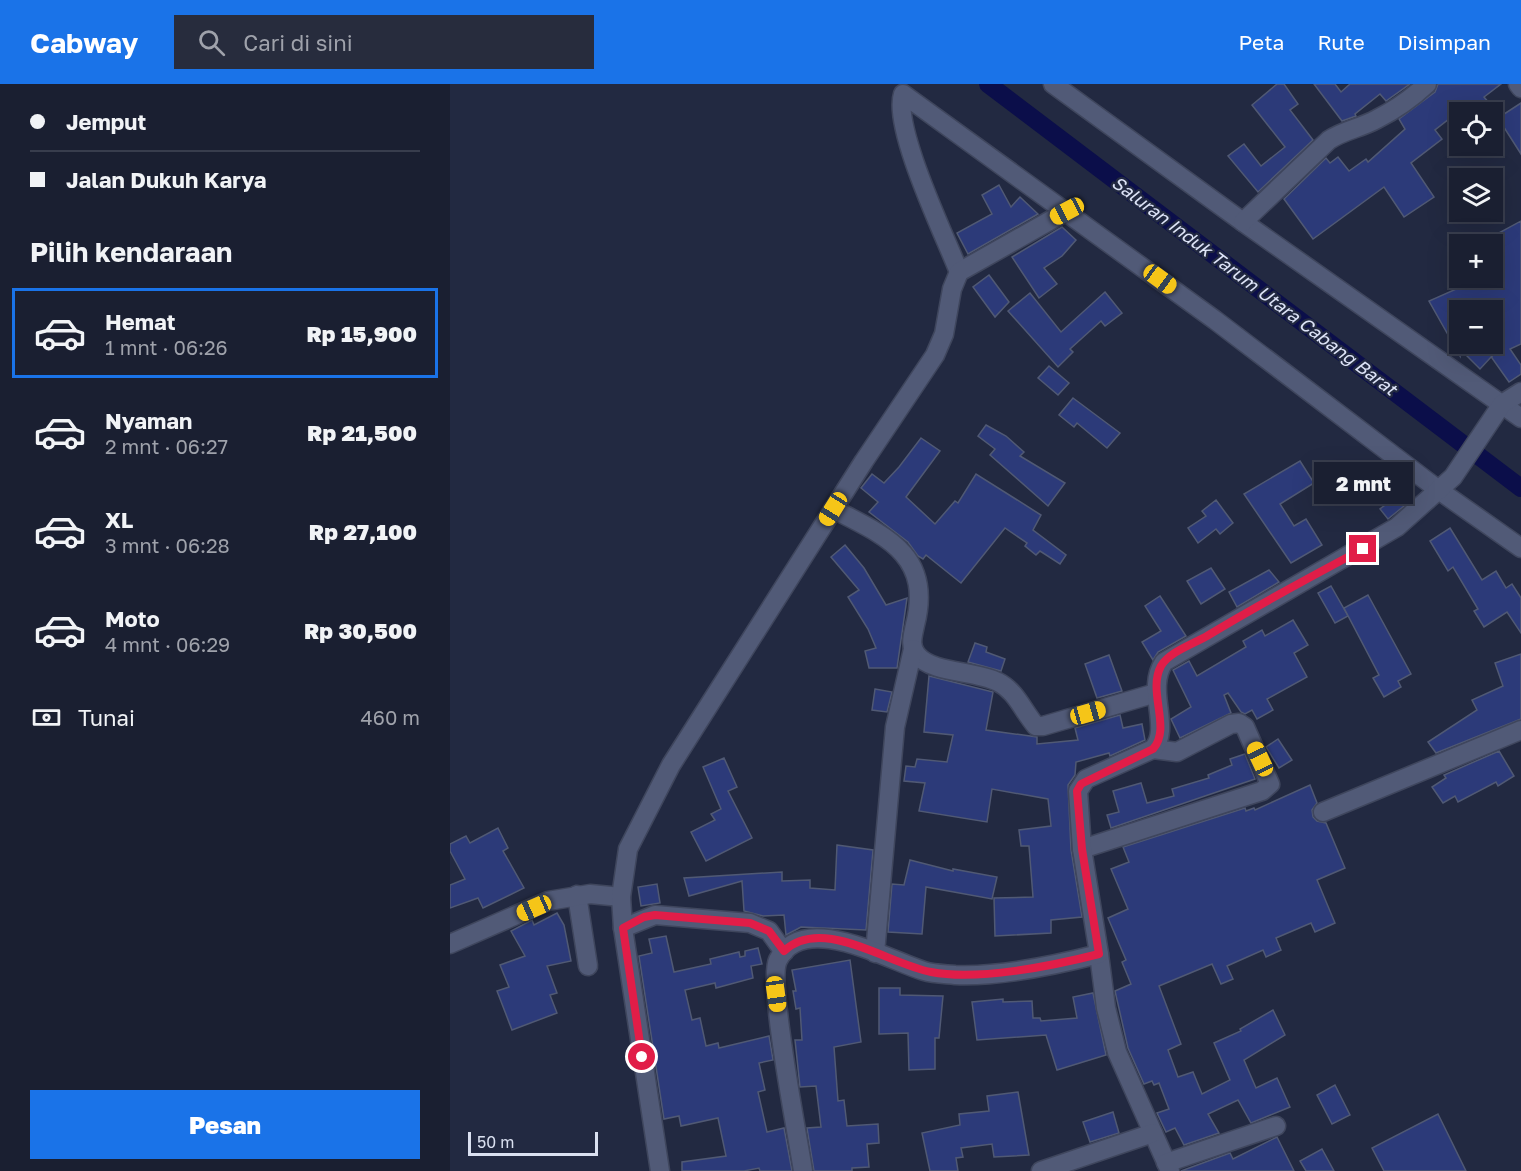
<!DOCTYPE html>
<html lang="id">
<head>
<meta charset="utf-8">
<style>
	:root { --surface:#1a1f31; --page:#272c3d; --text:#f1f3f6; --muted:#9fa2ab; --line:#383d4d; --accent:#1a73e8 }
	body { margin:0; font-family:"Golos Text",sans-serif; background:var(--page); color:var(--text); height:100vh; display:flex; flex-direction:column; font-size:22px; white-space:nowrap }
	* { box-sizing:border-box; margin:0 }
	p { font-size:20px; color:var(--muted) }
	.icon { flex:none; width:33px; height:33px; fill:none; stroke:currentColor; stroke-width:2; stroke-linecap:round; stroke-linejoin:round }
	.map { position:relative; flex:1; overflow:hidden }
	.side { display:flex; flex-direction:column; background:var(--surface); width:450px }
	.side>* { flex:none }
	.banner { display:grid; align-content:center; height:132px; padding:0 30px; background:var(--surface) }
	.buttons { position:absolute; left:999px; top:18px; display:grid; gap:12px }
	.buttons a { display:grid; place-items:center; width:54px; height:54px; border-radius:0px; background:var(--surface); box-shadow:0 6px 24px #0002,0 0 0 2px var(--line); font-size:30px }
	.scale { position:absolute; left:18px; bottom:15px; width:130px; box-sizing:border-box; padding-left:6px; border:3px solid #dae0f0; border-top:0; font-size:16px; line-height:21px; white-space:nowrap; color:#dae0f0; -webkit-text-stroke:4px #222941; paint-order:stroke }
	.end { position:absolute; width:27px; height:27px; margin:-14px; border:8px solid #e11d48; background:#fff; box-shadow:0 0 0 3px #fff }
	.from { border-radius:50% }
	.bubble { position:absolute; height:42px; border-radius:0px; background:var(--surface); box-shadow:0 6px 24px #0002,0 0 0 2px var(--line); font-size:20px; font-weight:800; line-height:42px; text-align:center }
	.car { position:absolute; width:18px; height:36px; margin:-18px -9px; border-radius:8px; box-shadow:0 0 4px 2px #0007; background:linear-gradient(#f5c518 24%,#345 0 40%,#f5c518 0 76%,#345 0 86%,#f5c518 0) }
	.banner b { display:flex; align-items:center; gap:21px; height:57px; font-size:22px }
	.banner b+b { border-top:2px solid var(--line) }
	.banner i { width:15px; height:15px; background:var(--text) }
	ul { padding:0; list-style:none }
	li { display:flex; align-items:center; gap:18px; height:90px; margin:0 12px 9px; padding:0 18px; border:3px solid transparent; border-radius:0px }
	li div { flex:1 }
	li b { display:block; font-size:22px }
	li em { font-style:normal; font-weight:800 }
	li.selected { border-color:var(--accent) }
	li>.icon { width:54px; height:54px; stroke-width:1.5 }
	h2 { padding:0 30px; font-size:27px; line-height:72px }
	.pay { display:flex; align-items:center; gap:15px; height:66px; padding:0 30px; font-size:22px }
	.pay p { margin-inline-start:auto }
	.button { display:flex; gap:12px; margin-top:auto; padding:12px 30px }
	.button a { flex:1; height:69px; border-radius:0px; background:var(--accent); color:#fff; font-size:24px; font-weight:800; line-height:69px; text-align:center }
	header { display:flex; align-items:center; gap:36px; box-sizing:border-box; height:84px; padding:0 30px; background:var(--accent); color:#fff }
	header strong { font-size:28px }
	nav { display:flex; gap:33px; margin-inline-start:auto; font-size:21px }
	.search { width:420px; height:54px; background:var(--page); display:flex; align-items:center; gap:15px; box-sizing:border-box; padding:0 21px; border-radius:0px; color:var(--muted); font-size:22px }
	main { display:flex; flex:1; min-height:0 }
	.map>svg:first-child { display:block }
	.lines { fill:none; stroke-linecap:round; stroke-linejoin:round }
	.canal { stroke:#0b0e4a; stroke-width:18 }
	.building { fill:#2c3a79; stroke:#505974; stroke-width:1.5 }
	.minor-casing { stroke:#3f465d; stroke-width:21 }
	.minor { stroke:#515a77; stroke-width:18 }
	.route { stroke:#e11d48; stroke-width:8 }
	.labels { text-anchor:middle; stroke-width:4.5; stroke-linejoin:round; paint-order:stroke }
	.water-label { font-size:18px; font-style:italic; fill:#dee4f8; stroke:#222941 }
</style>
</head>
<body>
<header>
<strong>Cabway</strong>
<div class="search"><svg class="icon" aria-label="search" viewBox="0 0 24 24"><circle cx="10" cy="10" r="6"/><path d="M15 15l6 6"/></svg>Cari di sini</div>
<nav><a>Peta</a><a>Rute</a><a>Disimpan</a></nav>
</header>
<main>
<section class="side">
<div class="banner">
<b><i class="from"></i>Jemput</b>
<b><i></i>Jalan Dukuh Karya</b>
</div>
<h2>Pilih kendaraan</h2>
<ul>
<li class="selected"><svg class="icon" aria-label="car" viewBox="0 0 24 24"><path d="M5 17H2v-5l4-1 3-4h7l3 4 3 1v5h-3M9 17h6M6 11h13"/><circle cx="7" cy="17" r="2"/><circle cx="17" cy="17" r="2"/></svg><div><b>Hemat</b><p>1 mnt · 06:26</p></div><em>Rp 15,900</em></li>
<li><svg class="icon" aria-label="car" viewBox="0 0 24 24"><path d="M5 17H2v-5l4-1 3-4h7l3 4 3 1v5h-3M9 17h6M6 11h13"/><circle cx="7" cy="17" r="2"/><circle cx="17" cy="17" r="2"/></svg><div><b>Nyaman</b><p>2 mnt · 06:27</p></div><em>Rp 21,500</em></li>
<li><svg class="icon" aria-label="car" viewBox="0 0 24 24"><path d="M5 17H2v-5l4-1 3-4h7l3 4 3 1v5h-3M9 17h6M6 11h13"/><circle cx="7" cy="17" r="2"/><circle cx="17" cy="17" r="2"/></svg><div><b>XL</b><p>3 mnt · 06:28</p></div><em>Rp 27,100</em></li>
<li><svg class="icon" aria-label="car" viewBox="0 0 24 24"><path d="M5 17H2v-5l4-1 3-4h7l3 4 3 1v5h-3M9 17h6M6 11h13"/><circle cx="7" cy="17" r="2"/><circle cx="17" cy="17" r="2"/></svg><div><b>Moto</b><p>4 mnt · 06:29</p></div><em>Rp 30,500</em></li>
</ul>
<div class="pay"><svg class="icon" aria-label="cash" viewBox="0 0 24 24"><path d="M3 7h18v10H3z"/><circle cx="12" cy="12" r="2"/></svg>Tunai<p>460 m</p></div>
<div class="button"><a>Pesan</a></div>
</section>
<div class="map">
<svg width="1071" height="1087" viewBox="0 0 1071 1087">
	<rect width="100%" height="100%" fill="#222941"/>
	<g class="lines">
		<path class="canal" d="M538,0L1071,404"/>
	</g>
	<g class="building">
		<path d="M827,0H834L848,20L840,26L863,56L808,108L778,72L794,60L811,82L835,63L802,21Z"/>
		<path d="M864,0H885L891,8L900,0H960L936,17L930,10L905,30L906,32L892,37Z"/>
		<path d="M988,0H1051L1034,13L1047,28H1008L985,46L992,55L961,79L984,113L954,133L934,103L863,155L834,115L876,74L880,79L888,73L899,87L916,75L918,78L955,45L949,35L985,8Z"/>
		<path d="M1071,19V70L1048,34Z"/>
		<path d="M549,101L561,123L570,113L588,130L518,170L507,149L542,130L532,111Z"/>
		<path d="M1071,137V260L1060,265L1071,281V290L1059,298L1042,274V226H1010V260H1029L1042,272L1030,285L1010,265V272L979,217L1031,194H1042V162L1049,158L1045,151Z"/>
		<path d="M612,143L626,156L612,172L594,184L607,200L589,214L562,173Z"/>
		<path d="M539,191L559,218L545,233L523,203Z"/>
		<path d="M655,208L672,229L655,242L651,237L620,265L623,268L608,283L558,227L580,209L611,248Z"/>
		<path d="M599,282L619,299L608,311L588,294Z"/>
		<path d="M623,314L670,349L657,364L627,339L624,343L609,331Z"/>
		<path d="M536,341L556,352L574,368L570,372L615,399L598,422L540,371L545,365L528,352Z"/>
		<path d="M471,354L490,367L456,413L485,440L505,417L508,419L526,390L591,431L583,446L616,471L610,480L590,467L586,471L575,462L577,459L555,444L511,499L476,471L473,475L468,472L458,458L419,428L428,418L411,404L422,390L434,399L449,383Z"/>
		<path d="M850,377L864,399L830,420L844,442L856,435L872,461L841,479L794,410Z"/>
		<path d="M944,386L962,400L952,413L935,400Z"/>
		<path d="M947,412L954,422L938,435L930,425Z"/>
		<path d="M766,416L783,439L770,450L766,445L748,459L738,444L756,432L752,427Z"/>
		<path d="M1000,444L1032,496L1046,487L1056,504L1062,500L1071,514V549L1057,528L1034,543L1024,527L1028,525L1003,483L998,487L980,457Z"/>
		<path d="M395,461L414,484L436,521L457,514L447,584H419L415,567L426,564L418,545L398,513L409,506L381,473Z"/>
		<path d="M761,484L775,505L751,520L737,497Z"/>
		<path d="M819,486L829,498L787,523L779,508Z"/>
		<path d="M881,502L898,532L885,539L868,509Z"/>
		<path d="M918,511L961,590L948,597L951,603L934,613L923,594L929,591L894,524Z"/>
		<path d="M710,512L736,552L708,568L703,576L692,558L711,547L695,522Z"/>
		<path d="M843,536L858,561L844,569L857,593L817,615L823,626L807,635L802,626L795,630L791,628L778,609L774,611L781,629L730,654L721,635L741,623L723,586L739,577L747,592L796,563L793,557L812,546L815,552Z"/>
		<path d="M525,559L537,563L536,568L555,575L551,587L518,578Z"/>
		<path d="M1071,570V635L986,669L978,658L1027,626L1022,616L1053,602L1045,579Z"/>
		<path d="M659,571L672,607L647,614L635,580Z"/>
		<path d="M479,592L543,608L536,646L587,653V660L628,656L625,644L670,631L673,644L692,640L695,656L660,672L659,669L626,678L625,691L618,701L621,766L632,833L601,836V849L545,852L544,814L583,813L579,762H571L569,746L601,742L598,715L542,705L537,738L469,727L475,699L454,697L456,682L465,683L467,675L497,678L503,651L474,648Z"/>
		<path d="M425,605L442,608L437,628L422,626Z"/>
		<path d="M828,655L842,676L829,684L816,663Z"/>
		<path d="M1049,667L1064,692L1048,702L1046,698L1008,718L1005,712L993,719L982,703L996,694L994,691Z"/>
		<path d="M795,670L805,695L661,744L657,731L669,728L663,707L691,699L697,719L724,712L722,705L759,694L758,691L782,681L780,675Z"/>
		<path d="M274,674L287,703L278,707L302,754L256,777L241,748L265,736L261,730L271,725L253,683Z"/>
		<path d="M860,701L867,719L862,726L863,733L867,737L876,739L895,784L867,796L885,839L865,848L861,839L826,854L831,866L816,873L813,866L777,882L783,895L771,900L762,880L709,902L731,960L718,966L728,993L743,988L752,1010L780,996L764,959L791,947L790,945L823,926L835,951L794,976L806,1004L827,994L840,1023L801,1039L788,1016L758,1030L769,1049L734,1061L725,1044L716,1048L707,1029L719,1025L709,999L704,1001L702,997L694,1000L678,964L665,907L681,900L672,878L676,876L658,834L678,825L661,785L679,778L673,763L795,724L796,727L804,724L805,726Z"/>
		<path d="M48,744L58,764L53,767L74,804L33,824L28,814L0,824V801L15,795L0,767V760L16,752L20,759Z"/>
		<path d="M387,761L423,766L416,846L351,843L336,851L334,831L313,832L294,827L292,797L239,812L234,794L332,788V797L360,796V804L385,806Z"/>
		<path d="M460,776L503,787V785L547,793L542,815L476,803L472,850L438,848L442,800L454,801Z"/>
		<path d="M207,800L210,819L191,822L188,803Z"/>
		<path d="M107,829L114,841L121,877L97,882L107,909L100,911L107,929L62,946L47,907L59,903L50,881L75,872L61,847L82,836L84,841Z"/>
		<path d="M216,852L224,888L261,880L260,875L289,868L290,873L295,872V867L308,864L312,880L301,882L303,894L266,904L265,899L235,906L242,936L250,934L256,962L268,959L269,964L319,952L323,976L309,979L315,1006L308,1008L317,1048L334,1044L342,1087H310L309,1084L294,1087H232V1078L276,1072L268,1034L231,1042L229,1032L214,1035L189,872L202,869L199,855Z"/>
		<path d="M400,876L411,958L384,963L388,1017L394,1016L397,1042L428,1040L429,1059L417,1060L419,1083L402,1084V1087H364L357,1044L371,1043L366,1002L350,1003L345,956H352L350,924L346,925L343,907H346L342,886Z"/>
		<path d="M429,904H450V911L493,912L489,954H485V985L459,986L458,949L429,950Z"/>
		<path d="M643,909L656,971L607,986L596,951L527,956L522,918L553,915V918L582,917L583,934H590L591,937L627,934L623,913Z"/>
		<path d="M885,1001L900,1031L882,1040L867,1011Z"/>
		<path d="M568,1008L579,1071L544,1073L542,1060L511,1064L513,1073L506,1074L508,1087H480L472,1049L510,1041L509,1030L539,1027L537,1012Z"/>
		<path d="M663,1028L669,1049L640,1058L633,1038Z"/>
		<path d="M988,1030L1016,1087H934L922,1064Z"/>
		<path d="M827,1053L844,1087H731L780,1069L783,1075Z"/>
		<path d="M872,1065L884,1087H856L850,1077Z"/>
	</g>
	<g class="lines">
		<g class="minor-casing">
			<g id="minor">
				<path d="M603,0L793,138L1071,334"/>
				<path d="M1068,0L1071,4"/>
				<path d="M793,138L879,56C894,46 911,44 927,35C945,26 962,14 977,0"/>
				<path d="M509,188C495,152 442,43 453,10L765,236L990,407L1071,464"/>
				<path d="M383,425C436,452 483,471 465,541C463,551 459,562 467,571C483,590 525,586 548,598C566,607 573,627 586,642H593L706,609"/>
				<path d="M873,728L1071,646"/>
				<path d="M632,765L812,707L820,700L795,643L789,639L781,640L727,668L703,665"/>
				<path d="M127,811L138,882"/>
				<path d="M173,844L205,831L300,839L319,847L334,868"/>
				<path d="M0,860L98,817L140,810L171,813"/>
				<path d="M425,869L445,643L463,565"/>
				<path d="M649,870L656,924L667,968L720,1087"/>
				<path d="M716,1079L826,1042"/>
				<path d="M210,1087L173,844L171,813L178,765L221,681L414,377L485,271L494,250L502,205L509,188L617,127"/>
				<path d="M353,1087C348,1053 317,898 328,876C353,826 438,876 474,887C484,890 495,890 505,891C550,893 606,881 649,870L632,765L628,707L636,695L703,665C722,644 695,606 714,578L947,443L1003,393L1052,320L1071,308"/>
				<path d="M591,1087L703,1049"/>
			</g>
		</g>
		<use href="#minor" class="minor"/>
	</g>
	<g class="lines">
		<path class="route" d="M192,973L173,844L194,833L205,831L300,839L319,847L334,867C372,831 438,880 481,888C528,897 602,882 649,870L632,765L627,707L631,700L703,665C722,644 697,608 711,582C719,568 743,560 757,552C808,521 860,493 913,465"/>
	</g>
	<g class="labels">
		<g class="water-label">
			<text transform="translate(804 202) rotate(37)" y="6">Saluran Induk Tarum Utara Cabang Barat</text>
		</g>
	</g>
</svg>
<div class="buttons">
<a><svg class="icon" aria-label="locate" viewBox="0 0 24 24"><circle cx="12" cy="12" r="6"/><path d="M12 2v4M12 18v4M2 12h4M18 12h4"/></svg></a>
<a><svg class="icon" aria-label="layers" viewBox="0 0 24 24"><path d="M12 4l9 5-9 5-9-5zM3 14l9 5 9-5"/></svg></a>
<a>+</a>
<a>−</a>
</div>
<div class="scale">50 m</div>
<i class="end from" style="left:192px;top:973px"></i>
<i class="end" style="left:913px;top:465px"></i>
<div class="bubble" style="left:864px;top:378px;width:99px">2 mnt</div>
<i class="car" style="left:617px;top:127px;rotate:242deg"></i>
<i class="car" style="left:710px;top:195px;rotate:126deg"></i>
<i class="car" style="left:383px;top:425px;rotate:212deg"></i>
<i class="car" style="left:638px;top:629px;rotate:74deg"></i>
<i class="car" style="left:810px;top:675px;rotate:335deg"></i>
<i class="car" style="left:84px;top:824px;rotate:246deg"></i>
<i class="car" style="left:326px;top:910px;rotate:172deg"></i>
</div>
</main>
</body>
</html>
